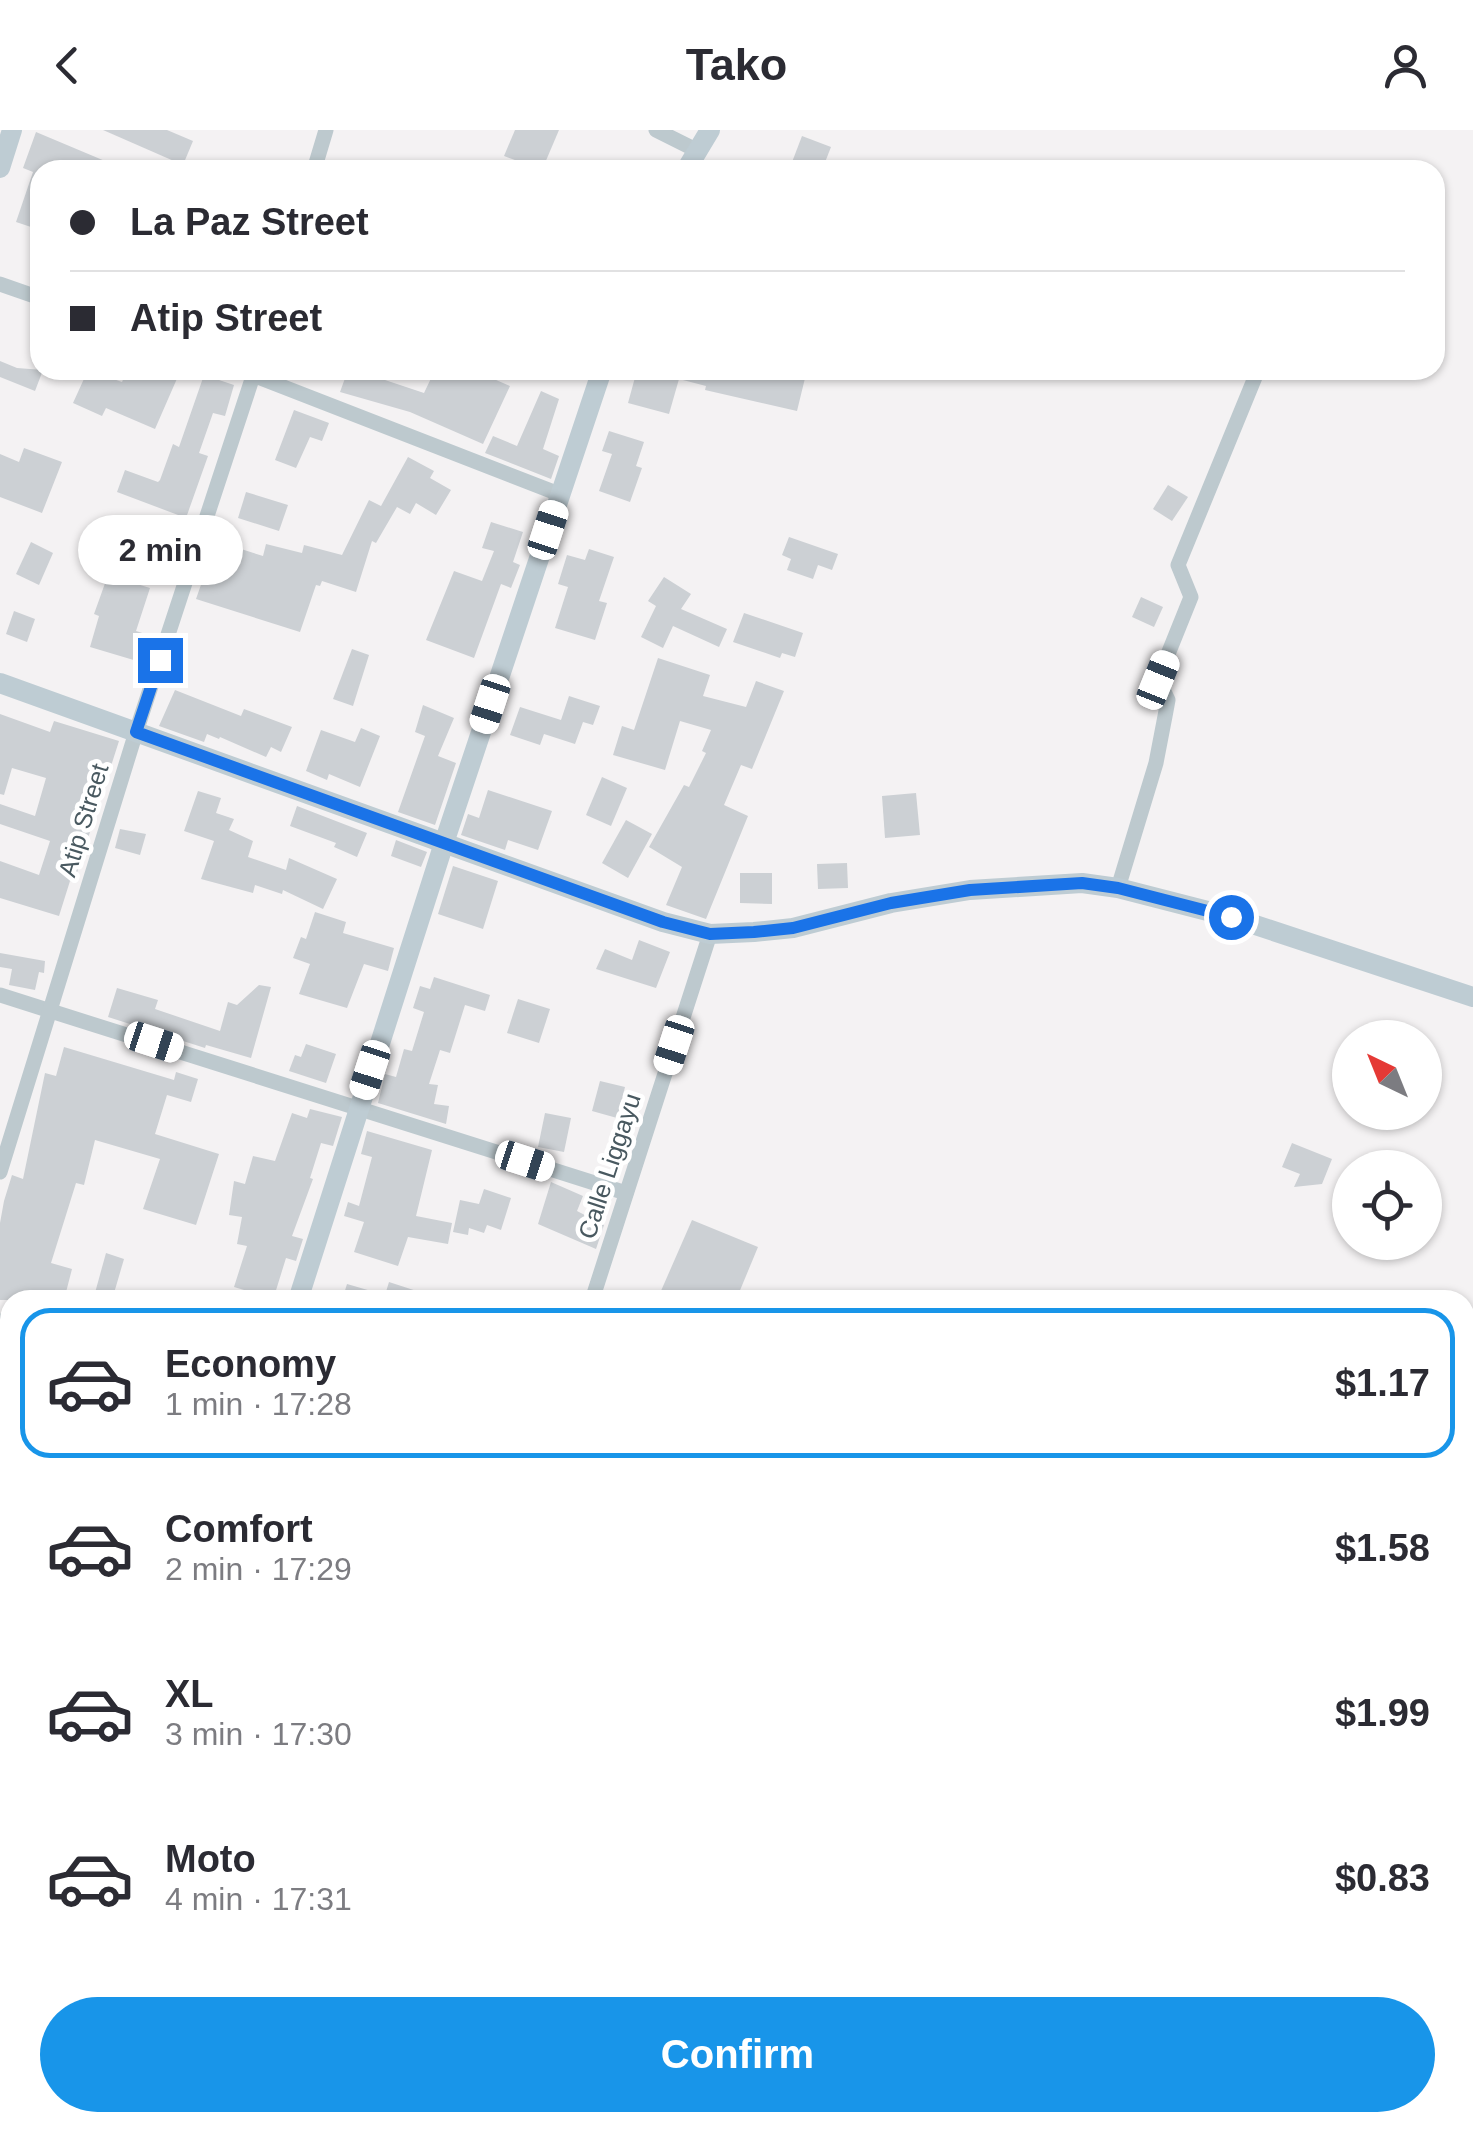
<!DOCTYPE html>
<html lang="en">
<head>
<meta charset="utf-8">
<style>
	:root { --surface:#fff; --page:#f2f2f3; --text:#2b2b33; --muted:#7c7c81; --line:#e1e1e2; --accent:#1895e9 }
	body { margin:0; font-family:Arial,sans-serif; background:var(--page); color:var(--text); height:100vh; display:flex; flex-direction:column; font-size:38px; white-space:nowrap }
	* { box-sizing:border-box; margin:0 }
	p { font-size:32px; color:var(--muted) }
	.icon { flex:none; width:55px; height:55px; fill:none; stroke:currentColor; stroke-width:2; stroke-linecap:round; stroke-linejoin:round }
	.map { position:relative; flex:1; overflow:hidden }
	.drawer { position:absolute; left:0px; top:1160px; width:1475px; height:842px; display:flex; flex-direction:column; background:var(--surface); border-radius:30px 30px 0 0; box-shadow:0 2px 8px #0004 }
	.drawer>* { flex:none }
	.guide { position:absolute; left:30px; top:30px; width:1415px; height:220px; border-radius:30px; box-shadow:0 2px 8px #0004; display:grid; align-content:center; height:220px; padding:0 40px; background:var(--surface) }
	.needle { width:65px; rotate:317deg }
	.tools { position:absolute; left:1332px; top:890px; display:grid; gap:20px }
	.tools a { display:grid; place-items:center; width:110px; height:110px; border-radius:50%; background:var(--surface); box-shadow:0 2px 8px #0004; font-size:50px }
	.end { position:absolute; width:45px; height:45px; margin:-22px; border:12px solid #1a73e8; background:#fff; box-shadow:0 0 0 5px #fff }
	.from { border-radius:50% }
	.bubble { position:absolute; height:70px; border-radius:35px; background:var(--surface); box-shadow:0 2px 8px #0004; font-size:32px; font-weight:700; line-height:70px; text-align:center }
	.car { position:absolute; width:30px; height:60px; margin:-30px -15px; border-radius:12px; box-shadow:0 0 8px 2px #0007; background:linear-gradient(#fff 24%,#345 0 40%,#fff 0 76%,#345 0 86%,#fff 0) }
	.guide b { display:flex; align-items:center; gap:35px; height:95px; font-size:38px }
	.guide b+b { border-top:2px solid var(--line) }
	.guide i { width:25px; height:25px; background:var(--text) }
	ul { padding:18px 0 0; list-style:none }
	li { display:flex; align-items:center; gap:30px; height:150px; margin:0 20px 15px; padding:0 20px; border:5px solid transparent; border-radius:30px }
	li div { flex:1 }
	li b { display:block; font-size:38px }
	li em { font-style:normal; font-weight:700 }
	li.active { border-color:var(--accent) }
	li>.icon { width:90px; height:90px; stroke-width:1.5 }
	.button { display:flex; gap:20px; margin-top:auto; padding:20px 40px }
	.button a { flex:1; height:115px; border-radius:60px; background:var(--accent); color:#fff; font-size:40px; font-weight:700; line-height:115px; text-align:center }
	header { display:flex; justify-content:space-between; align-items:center; height:130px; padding:0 40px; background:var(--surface); font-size:45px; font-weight:700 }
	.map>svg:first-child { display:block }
	.building { fill:#ccd0d4 }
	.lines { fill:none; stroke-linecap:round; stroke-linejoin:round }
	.street { stroke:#bdc9ce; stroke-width:15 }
	.secondary { stroke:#beccd3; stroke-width:20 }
	.route { stroke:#1a73e8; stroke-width:12 }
	.labels { text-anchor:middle; stroke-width:9; stroke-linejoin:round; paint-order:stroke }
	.street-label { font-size:25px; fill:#495960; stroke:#fff }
</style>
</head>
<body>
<header><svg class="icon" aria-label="back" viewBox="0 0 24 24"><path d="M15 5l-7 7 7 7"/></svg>Tako<svg class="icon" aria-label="person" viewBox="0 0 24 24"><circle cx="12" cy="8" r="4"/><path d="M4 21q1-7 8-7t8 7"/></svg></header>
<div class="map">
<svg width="1473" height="2002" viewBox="0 0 1473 2002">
	<rect width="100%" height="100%" fill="#f4f2f3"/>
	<g class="building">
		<path d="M103,0H167L193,11L183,35Z"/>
		<path d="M515,0H559L542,40L504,26Z"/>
		<path d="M36,2L124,39L40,40V100L16,92L33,42L23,38Z"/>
		<path d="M802,6L831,17L822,40H789Z"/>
		<path d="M0,231L17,238L43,240L35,261L0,247Z"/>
		<path d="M88,240L122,252L127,240H169L179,244L155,299L106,278L102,286L73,273Z"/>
		<path d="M348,240H386L382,249L424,263L435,240H473L510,256L483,314L410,282L340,262Z"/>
		<path d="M637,240H807L797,281L705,260L706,256L679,249L669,284L628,273Z"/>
		<path d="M204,245L234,255L225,286L213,283L199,323L208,326L186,388L117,362L125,340L158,352L160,350L173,314L179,317Z"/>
		<path d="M541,261L559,269L543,319L559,326L551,349L485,323L493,306L517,316Z"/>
		<path d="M294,280L329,293L322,311L310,307L296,338L275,330Z"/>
		<path d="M609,301L644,312L636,336L642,338L630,372L599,361L612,324L602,321Z"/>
		<path d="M24,318L62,332L42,383L0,367V324L19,332Z"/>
		<path d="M408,327L434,341L430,348L451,360L436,385L416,373L410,384L397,377L376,413L372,411L356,462L322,451L320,456L316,455L300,502L196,469L204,446L208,447L219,412L263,426L266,414L302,423L304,415L342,425L369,370L381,376Z"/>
		<path d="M1168,355L1188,367L1172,391L1153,379Z"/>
		<path d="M246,362L288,375L279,401L238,388Z"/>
		<path d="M491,392L523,402L513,432L520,435L511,458L501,454L474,528L426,510L454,441L482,451L494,421L482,418Z"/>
		<path d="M789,407L838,424L832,440L818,435L813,449L787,440L791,429L782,425Z"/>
		<path d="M31,412L53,423L39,455L16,444Z"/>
		<path d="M589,419L614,427L599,471L607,473L595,510L555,498L568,457L558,454L567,425L585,430Z"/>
		<path d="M108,445L150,458L136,501L155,507L147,534L90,517L99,486L94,484Z"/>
		<path d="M664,447L691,464L681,479L727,499L719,517L673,496L663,518L641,507L656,476L648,471Z"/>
		<path d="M1141,467L1163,477L1154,497L1132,487Z"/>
		<path d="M14,481L35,489L27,512L6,504Z"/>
		<path d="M744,483L803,503L795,527L782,523L780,528L733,512Z"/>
		<path d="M352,519L369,525L353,576L333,569Z"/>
		<path d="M658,528L710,545L703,566L746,577L756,551L784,561L752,639L741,635L724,675L748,686L706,789L666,775L682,737L649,717L684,655L689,657L706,623L702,621L711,600L680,591L665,640L613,625L622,596L634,600Z"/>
		<path d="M175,560L241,586L244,579L292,597L281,622L271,617L266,627L220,607L219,609L207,604L204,612L159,596Z"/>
		<path d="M569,566L600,576L593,595L583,592L575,614L544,604L540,615L510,605L520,577L561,590Z"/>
		<path d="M423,575L454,588L438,626L456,633L435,695L398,682L425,606L415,602Z"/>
		<path d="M0,584L50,602L54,591L119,611L74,752L70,751L59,786L0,768V731L39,745L50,711L0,694V674L35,686L46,648L12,638L4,665L0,664Z"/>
		<path d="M361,598L380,606L360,657L329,644L327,650L306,641L321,600L355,612Z"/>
		<path d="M602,647L627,658L611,696L586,685Z"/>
		<path d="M488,660L552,681L538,720L508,710L505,720L461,705L468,684L479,688Z"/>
		<path d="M198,661L221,668L216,683L234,689L229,700L253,711L248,727L286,740L289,728L337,749L323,779L283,760L282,764L255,755L253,763L201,749L214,711L184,701Z"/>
		<path d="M916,663L920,705L885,708L882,666Z"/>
		<path d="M297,676L367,703L357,727L334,717L336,713L290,696Z"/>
		<path d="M626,690L652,704L628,748L602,733Z"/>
		<path d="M120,699L146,704L140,725L115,718Z"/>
		<path d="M396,710L427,722L421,737L391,726Z"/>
		<path d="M847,733L848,758L818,759L817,734Z"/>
		<path d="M453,736L498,751L483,799L438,784Z"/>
		<path d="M740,743H772V774L740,773Z"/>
		<path d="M315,782L346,792L343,803L394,818L388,841L364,834L347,878L299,864L310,834L293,828L301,807L306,809Z"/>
		<path d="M639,810L670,822L656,858L596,839L605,819L632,830Z"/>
		<path d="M0,823L45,831L44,843L39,842L35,860L9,855L12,839L0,837Z"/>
		<path d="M434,847L490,865L485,881L465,875L450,923L440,920L429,954L438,955L434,974L449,976L446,994L378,973L385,944L396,947L404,919L412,921L424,882L413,878L420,856L430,859Z"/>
		<path d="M259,855L271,857L251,928L206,915L205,918L108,887L117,858L158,870L155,879L220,901L228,872L237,875Z"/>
		<path d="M518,869L550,879L539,913L507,903Z"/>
		<path d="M306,914L336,924L326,953L289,941L295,925L301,927Z"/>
		<path d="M64,917L174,950L176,942L198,949L191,972L167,965L155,1004L219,1024L196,1095L143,1079L160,1029L95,1010L84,1055L76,1053L51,1133L72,1139L64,1170H0V1093L4,1071L12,1045L23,1049L45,943L56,946Z"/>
		<path d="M600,951L625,957L617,988L592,981Z"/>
		<path d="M310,979L342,987L333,1016L321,1013L310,1048L313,1049L292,1106L303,1109L296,1131L286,1128L273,1170H241L244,1160L234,1157L247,1116L237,1114L242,1087L229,1085L234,1051L245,1054L253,1026L275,1031L292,983L307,988Z"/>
		<path d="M545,983L571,988L564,1022L538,1017Z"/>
		<path d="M367,1001L432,1020L416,1086L452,1093L448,1114L408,1107L398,1136L354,1122L364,1092L344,1086L348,1072L359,1076L372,1027L361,1024Z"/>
		<path d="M1292,1013L1332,1029L1322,1054L1294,1057L1300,1044L1282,1037Z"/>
		<path d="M551,1052L583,1066L577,1081L604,1095L596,1119L538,1094Z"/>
		<path d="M484,1059L511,1068L501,1100L487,1095L484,1103L469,1098L468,1105L453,1102L460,1070L479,1074Z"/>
		<path d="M692,1090L758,1117L736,1170H657Z"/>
		<path d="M106,1123L124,1129L112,1170H93Z"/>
		<path d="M389,1152L435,1167L434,1170H342L347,1154L385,1165Z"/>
	</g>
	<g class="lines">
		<g class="street">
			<path d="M656,0L698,21"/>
			<path d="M314,40L326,0"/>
			<path d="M0,154L40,168"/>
			<path d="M240,240L559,364"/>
			<path d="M1118,758L1156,633L1166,581L1168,570L1158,549L1191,467L1178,435L1258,240"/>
			<path d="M0,865L626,1063"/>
			<path d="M0,1042L136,602L255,240"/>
			<path d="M592,1170L710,804"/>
			<path d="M0,1191L10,1194"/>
			<path d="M1465,1512L1473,1517"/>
			<path d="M1465,1631L1473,1616"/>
			<path d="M0,1826L10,1830"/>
			<path d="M527,1992L555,2002"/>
			<path d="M339,2002L342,1992"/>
		</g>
		<g class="secondary">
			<path d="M0,38L12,0"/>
			<path d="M686,40L710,0"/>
			<path d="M0,553L663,792L710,804L754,802L793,798L891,773L970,760L1082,753L1118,758L1231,787L1473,867"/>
			<path d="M298,1170L444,713L602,240"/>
			<path d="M0,1514L10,1517"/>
			<path d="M1465,1979L1473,1981"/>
			<path d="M38,2002L41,1992"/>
		</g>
	</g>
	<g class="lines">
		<path class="route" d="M160,530L136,602L663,792L710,804L754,802L793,798L891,773L970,760L1082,753L1118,758L1231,787"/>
	</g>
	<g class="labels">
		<g class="street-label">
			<text transform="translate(83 690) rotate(-73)" y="9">Atip Street</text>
			<text transform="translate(609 1036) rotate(-72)" y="9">Calle Liggayu</text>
		</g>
	</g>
</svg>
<div class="tools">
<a><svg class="needle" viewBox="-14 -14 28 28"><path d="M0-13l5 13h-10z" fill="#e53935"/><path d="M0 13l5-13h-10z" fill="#7c7c81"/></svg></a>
<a><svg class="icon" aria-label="locate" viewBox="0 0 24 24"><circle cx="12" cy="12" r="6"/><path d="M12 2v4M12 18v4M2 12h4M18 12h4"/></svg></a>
</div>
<i class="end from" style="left:1231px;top:787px"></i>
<i class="end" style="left:160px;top:530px"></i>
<div class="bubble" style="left:78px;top:385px;width:165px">2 min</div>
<i class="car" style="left:548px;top:400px;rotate:18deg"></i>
<i class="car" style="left:1158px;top:550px;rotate:22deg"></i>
<i class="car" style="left:490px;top:574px;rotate:198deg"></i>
<i class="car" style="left:154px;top:912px;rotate:108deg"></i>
<i class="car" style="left:674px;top:915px;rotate:198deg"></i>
<i class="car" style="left:370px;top:940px;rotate:198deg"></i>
<i class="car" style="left:525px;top:1031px;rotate:108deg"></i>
<div class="guide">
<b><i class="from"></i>La Paz Street</b>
<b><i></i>Atip Street</b>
</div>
<section class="drawer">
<ul>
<li class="active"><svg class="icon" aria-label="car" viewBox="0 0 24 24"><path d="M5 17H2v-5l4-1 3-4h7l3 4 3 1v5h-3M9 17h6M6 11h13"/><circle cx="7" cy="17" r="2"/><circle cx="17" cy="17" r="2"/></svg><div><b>Economy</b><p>1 min · 17:28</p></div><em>$1.17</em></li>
<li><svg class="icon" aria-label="car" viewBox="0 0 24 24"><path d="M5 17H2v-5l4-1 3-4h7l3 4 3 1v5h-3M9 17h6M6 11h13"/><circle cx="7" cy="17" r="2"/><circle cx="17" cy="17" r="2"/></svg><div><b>Comfort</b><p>2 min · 17:29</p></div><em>$1.58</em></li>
<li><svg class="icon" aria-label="car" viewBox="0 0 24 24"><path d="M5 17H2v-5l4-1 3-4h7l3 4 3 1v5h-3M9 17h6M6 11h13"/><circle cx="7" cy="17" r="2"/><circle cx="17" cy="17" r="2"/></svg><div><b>XL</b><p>3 min · 17:30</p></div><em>$1.99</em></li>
<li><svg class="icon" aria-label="car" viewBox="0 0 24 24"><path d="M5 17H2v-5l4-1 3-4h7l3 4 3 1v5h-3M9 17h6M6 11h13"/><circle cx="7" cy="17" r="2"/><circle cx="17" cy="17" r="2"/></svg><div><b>Moto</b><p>4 min · 17:31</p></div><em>$0.83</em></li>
</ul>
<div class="button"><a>Confirm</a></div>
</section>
</div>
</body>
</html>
